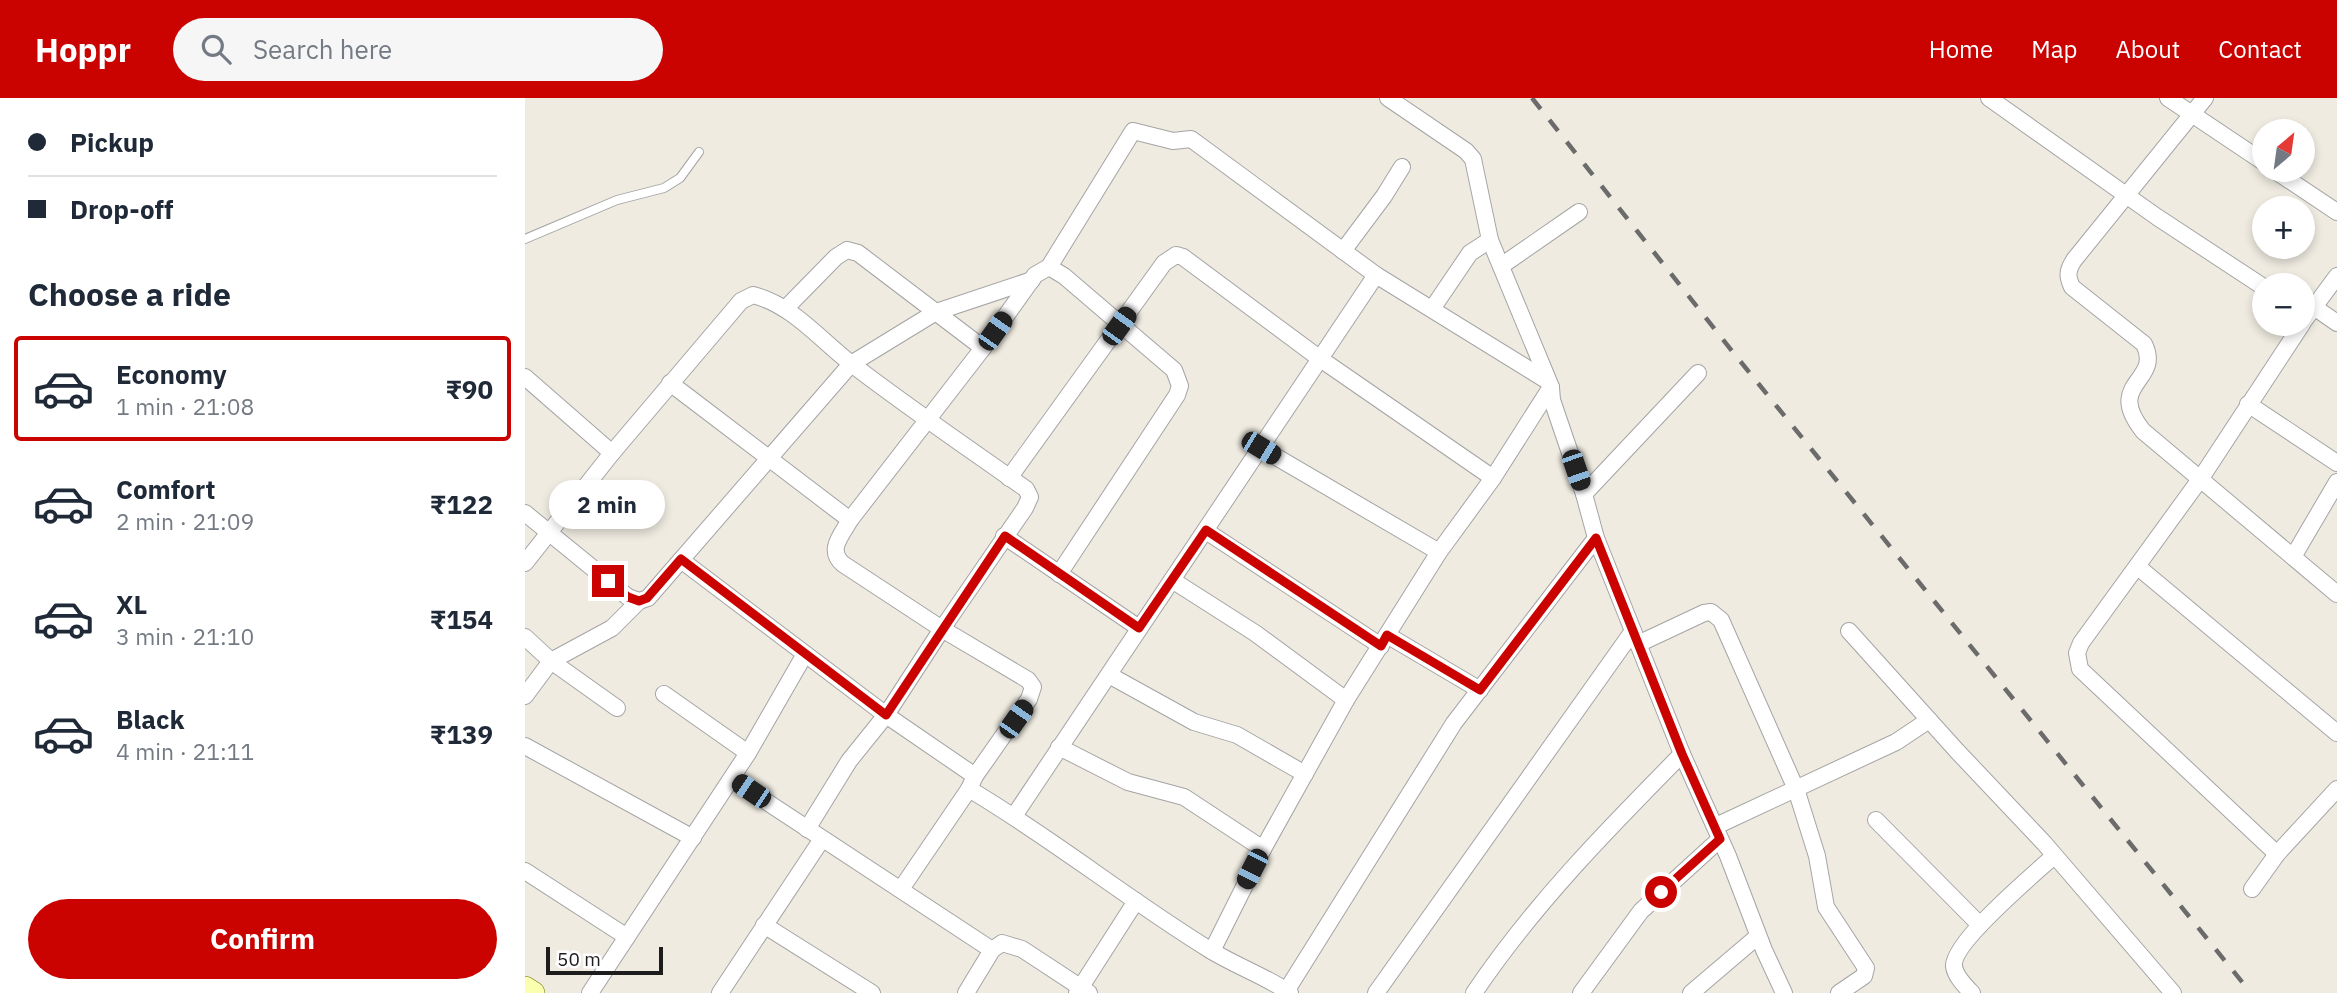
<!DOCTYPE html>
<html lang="en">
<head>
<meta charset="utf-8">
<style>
	:root { --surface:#fff; --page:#f6f6f7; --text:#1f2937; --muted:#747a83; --line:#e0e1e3; --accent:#ca0200 }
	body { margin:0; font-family:"IBM Plex Sans",sans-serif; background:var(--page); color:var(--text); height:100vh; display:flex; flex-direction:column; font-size:26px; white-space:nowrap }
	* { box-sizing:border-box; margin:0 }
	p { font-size:23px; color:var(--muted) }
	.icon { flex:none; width:38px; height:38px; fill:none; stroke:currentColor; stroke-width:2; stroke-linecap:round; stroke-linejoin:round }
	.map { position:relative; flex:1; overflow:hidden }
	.panel { display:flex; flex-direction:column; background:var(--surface); width:525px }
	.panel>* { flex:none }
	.hud { display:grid; align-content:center; height:154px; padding:0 28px; background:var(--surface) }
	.needle { width:46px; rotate:29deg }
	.buttons { position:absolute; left:1727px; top:21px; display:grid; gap:14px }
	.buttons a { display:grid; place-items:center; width:63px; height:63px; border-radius:50%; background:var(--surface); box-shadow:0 4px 10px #0003; font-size:35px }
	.scale { position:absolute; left:21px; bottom:18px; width:117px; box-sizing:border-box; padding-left:7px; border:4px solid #1d1d1d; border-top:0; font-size:19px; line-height:24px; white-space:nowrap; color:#1d1d1d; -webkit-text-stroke:5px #fff; paint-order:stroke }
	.end { position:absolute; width:32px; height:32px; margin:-16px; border:9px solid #ca0200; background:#fff; box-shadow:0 0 0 4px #fff }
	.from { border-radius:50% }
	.bubble { position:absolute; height:49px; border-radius:24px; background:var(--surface); box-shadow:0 4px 10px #0003; font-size:23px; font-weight:800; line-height:49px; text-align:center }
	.car { position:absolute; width:21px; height:42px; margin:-21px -10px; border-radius:9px; box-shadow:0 0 5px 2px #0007; background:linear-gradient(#222 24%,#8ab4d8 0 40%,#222 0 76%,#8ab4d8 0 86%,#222 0) }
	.hud b { display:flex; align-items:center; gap:24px; height:66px; font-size:26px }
	.hud b+b { border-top:2px solid var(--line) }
	.hud i { width:18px; height:18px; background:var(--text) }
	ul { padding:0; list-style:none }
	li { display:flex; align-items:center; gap:21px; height:105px; margin:0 14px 10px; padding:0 14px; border:4px solid transparent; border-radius:7px }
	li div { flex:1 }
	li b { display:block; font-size:26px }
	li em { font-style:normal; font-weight:800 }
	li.on { border-color:var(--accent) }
	li>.icon { width:63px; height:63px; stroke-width:1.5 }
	h2 { padding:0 28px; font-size:32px; line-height:84px }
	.primary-button { display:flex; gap:14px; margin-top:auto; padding:14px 28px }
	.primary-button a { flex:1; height:80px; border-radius:42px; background:var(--accent); color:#fff; font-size:28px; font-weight:800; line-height:80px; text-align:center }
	header { display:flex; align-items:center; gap:42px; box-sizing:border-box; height:98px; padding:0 35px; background:var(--accent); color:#fff }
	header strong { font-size:33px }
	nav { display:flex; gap:38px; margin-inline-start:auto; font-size:24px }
	.search { width:490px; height:63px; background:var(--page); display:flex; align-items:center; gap:18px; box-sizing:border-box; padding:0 24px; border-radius:38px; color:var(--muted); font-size:26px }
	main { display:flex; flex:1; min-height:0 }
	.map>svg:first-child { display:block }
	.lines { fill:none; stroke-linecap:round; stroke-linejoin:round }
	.lane-casing { stroke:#a4a4a4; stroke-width:10 }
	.street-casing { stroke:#a4a4a4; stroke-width:18 }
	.secondary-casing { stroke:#697800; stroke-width:24 }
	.lane { stroke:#fff; stroke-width:8 }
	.street { stroke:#fff; stroke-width:16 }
	.secondary { stroke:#faffb0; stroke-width:23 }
	.rail { stroke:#6b6b6b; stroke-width:4.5; stroke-dasharray:14 14; stroke-linecap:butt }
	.route { stroke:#ca0200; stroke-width:9 }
</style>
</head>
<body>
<header>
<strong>Hoppr</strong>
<div class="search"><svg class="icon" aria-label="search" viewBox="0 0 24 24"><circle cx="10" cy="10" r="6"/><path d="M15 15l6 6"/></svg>Search here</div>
<nav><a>Home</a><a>Map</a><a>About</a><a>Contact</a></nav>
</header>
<main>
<section class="panel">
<div class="hud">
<b><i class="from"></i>Pickup</b>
<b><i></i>Drop-off</b>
</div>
<h2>Choose a ride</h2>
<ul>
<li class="on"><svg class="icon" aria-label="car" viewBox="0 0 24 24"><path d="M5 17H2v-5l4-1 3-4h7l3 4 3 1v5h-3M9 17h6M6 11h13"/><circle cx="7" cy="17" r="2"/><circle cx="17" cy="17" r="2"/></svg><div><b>Economy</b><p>1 min · 21:08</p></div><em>₹90</em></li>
<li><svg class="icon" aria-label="car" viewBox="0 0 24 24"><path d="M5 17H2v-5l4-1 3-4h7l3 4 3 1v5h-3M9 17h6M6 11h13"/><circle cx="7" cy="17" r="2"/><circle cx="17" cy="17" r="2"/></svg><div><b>Comfort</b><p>2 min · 21:09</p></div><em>₹122</em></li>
<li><svg class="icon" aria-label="car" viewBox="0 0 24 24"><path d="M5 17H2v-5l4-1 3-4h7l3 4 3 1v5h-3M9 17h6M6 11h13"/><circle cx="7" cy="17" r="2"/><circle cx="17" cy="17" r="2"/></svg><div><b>XL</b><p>3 min · 21:10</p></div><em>₹154</em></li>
<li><svg class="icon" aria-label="car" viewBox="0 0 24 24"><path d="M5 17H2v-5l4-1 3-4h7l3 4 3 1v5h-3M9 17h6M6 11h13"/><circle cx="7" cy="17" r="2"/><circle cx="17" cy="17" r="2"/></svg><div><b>Black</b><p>4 min · 21:11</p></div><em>₹139</em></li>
</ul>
<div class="primary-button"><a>Confirm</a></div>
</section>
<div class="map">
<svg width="1812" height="895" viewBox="0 0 1812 895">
	<rect width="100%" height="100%" fill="#efebe1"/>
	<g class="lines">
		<g class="lane-casing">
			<path id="lane" d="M0,141L92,102L139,90L155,80L174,54"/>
		</g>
		<g class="street-casing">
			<g id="street">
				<path d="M863,0L941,53L948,61L965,142L1026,289L1027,302L1059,396L1071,440L1157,656L1203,758L1239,852L1259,895"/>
				<path d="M1464,0L1632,119L1740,190"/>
				<path d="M1643,0L1740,65"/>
				<path d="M1680,0L1549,162C1542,173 1542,178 1547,189L1619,246C1638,284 1579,284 1618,333L1812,496"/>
				<path d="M1749,72L1812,114"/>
				<path d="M818,153L859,98L877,69"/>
				<path d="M976,168L1054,114"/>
				<path d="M524,169L608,33L648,43L666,41L851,177L1021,282"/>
				<path d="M1789,209L1812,225"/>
				<path d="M260,211L311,159L322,152L333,155L458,250"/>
				<path d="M907,211L945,155L965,142"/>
				<path d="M1778,224L1812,178"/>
				<path d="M0,279L87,355"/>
				<path d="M145,285L325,422"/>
				<path d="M1723,306L1812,365"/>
				<path d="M736,350L914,454"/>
				<path d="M484,380L639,165L651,157L658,159L794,260L968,380"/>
				<path d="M1059,396L1173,275"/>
				<path d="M0,415L103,499L114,503L123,500L326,266L411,214L507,182"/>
				<path d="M681,433L856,548"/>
				<path d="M479,438L614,530"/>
				<path d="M1768,459L1812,384"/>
				<path d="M156,462L361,617L450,678"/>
				<path d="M0,465L87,355L216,203L228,197C268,207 296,243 328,267C384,310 443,350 501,391L505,399L500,410L417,531L361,617L324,663L282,731"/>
				<path d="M1613,469L1812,635"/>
				<path d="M647,482L730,535L821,602"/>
				<path d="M1324,533L1432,653L1519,745L1648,895"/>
				<path d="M862,537L955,592"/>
				<path d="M0,539L26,563L0,598"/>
				<path d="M1113,546L1179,515L1186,514L1196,522L1271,691L1292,758L1301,809L1341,870L1339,878L1314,895"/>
				<path d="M584,577L669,624L712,637L780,676"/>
				<path d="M92,610L26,563L87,530L114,503"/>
				<path d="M0,648L168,740"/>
				<path d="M534,649L603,684L659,699L738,751"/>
				<path d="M223,655L280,556"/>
				<path d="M207,681L467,852"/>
				<path d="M444,691C527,740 602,801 685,852C711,868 740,878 765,895"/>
				<path d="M489,718L851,177"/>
				<path d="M1351,722L1455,827"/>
				<path d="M1191,728L1371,644L1404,622"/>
				<path d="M1752,756L1555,571L1552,555L1556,545L1676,380L1777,226"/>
				<path d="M0,773L102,839"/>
				<path d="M376,791L444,691L450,678L504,601L508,589L503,582L417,531L318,466C302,452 316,438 325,422L458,250L510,177L524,169L539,178L649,272L655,288L652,297L534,476"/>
				<path d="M1727,791L1752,756L1812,691"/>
				<path d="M239,827L347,895"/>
				<path d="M687,853L738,751L821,602L914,454L968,380L1026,289"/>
				<path d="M65,895L223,655L139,596"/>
				<path d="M195,895L297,741"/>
				<path d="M441,895L467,852L477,845L497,851L564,895"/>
				<path d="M552,895L611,803"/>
				<path d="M760,895L929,625L1071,440"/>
				<path d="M851,895L1108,533"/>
				<path d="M949,895C1008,807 1083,731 1157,656"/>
				<path d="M1056,895L1116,813L1195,741"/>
				<path d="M1166,895L1233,838"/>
				<path d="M1447,895C1440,888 1430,878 1429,868C1427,845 1510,775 1529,758"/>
			</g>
		</g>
		<g class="secondary-casing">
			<path id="secondary" d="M0,890L8,895"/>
		</g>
		<use href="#lane" class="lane"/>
		<use href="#street" class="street"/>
		<use href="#secondary" class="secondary"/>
		<path class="rail" d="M1007,0L1207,253L1726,895"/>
	</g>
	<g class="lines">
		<path class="route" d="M83,483L103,499L114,503L122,500L156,461L361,617L480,438L614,530L681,432L856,548L862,537L955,592L1071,440L1157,656L1195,741L1136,794"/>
	</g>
</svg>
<div class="buttons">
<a><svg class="needle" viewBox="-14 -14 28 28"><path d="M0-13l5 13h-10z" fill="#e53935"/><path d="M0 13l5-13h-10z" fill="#747a83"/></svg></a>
<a>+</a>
<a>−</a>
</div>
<div class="scale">50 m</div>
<i class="end from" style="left:1136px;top:794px"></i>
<i class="end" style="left:83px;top:483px"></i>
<div class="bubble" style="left:24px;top:382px;width:116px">2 min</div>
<i class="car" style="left:594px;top:228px;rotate:36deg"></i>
<i class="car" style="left:470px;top:233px;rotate:35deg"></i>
<i class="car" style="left:736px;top:350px;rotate:121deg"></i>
<i class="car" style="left:1051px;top:372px;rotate:161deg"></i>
<i class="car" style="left:491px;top:621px;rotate:35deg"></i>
<i class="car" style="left:226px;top:693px;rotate:304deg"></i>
<i class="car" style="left:727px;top:771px;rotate:207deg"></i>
</div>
</main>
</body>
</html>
